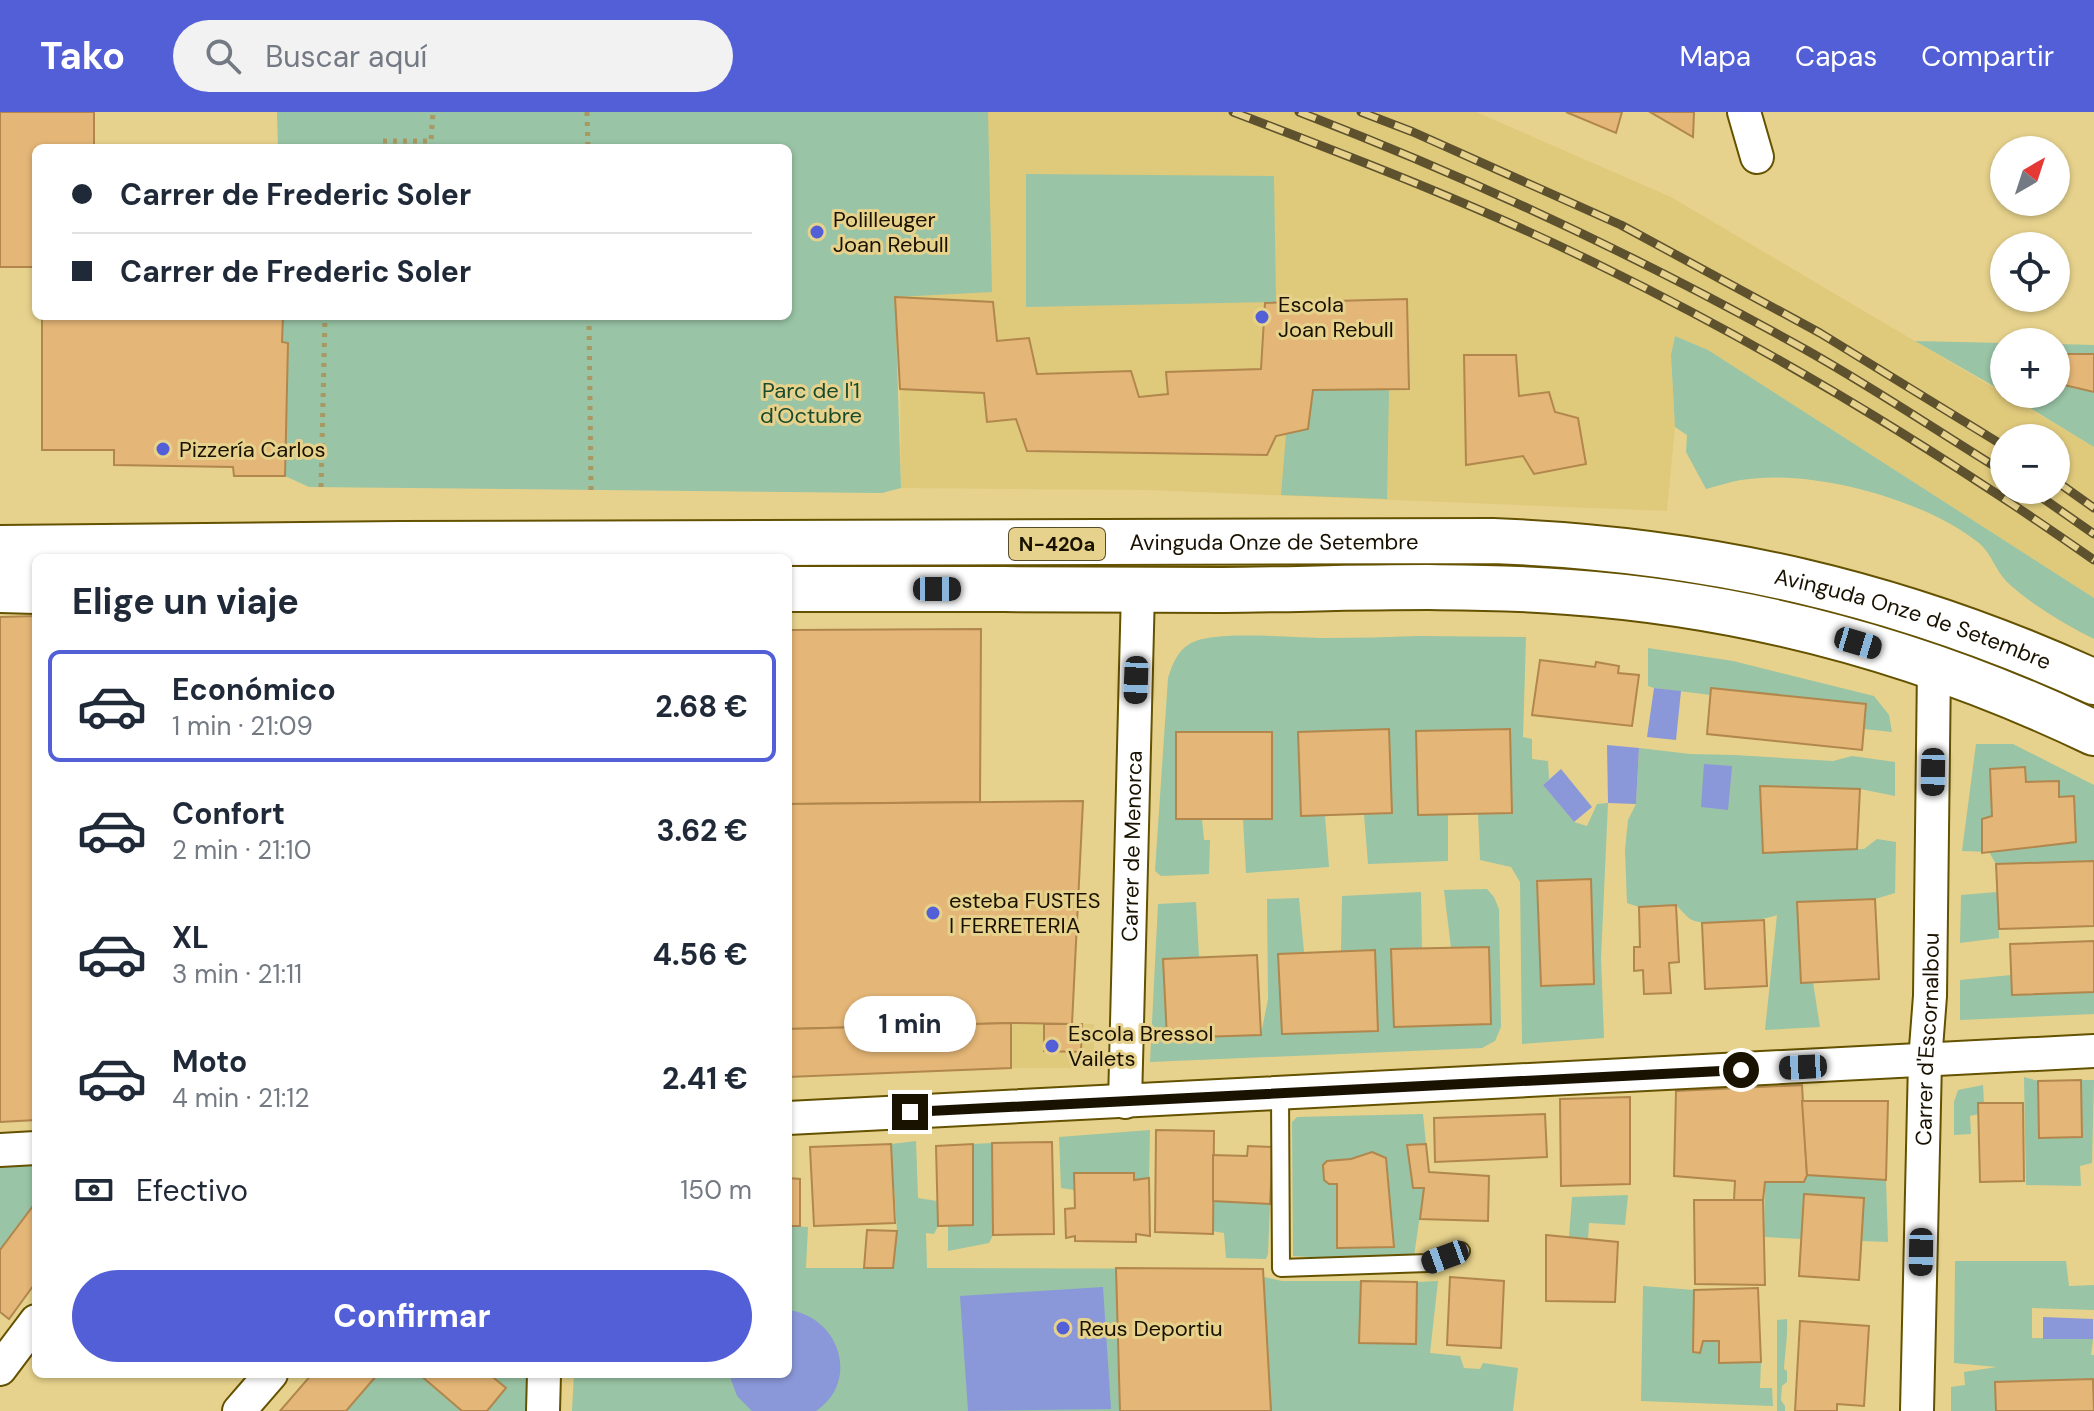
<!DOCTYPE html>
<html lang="es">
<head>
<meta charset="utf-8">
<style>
	:root { --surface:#fff; --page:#f2f2f3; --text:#1f2937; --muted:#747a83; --line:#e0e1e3; --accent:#525fd6 }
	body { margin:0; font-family:"DM Sans",sans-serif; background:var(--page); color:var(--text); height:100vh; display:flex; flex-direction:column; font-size:30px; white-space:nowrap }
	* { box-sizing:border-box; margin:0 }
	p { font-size:26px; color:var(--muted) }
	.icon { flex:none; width:44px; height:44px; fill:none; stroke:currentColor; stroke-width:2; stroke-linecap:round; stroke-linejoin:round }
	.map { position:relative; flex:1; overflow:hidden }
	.side { position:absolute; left:32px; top:442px; width:760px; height:824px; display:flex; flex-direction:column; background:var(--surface); border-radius:12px; box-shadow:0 2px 6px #0004 }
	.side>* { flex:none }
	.banner { position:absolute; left:32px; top:32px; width:760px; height:176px; border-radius:12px; box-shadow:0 2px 6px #0004; display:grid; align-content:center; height:176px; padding:0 40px; background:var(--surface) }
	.needle { width:52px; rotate:39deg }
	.buttons { position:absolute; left:1990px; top:24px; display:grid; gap:16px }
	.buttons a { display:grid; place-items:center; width:80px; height:80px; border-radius:50%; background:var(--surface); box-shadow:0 2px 6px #0004; font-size:40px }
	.end { position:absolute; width:36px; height:36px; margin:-18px; border:10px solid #1a1200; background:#fff; box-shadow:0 0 0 4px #fff }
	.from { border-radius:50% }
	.bubble { position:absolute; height:56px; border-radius:28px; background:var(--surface); box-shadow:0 2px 6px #0004; font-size:26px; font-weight:700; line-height:56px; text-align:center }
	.car { position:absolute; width:24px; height:48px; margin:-24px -12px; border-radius:10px; box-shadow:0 0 6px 2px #0007; background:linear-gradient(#222 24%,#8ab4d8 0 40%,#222 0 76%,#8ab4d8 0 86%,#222 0) }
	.banner b { display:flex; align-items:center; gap:28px; height:76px; font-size:30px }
	.banner b+b { border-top:2px solid var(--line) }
	.banner i { width:20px; height:20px; background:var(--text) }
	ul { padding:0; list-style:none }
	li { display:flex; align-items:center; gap:24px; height:112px; margin:0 16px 12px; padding:0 24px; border:4px solid transparent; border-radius:12px }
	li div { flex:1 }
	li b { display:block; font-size:30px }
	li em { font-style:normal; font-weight:700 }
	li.current { border-color:var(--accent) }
	li>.icon { width:72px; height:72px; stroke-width:1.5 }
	h2 { padding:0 40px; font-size:36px; line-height:96px }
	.pay { display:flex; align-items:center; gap:20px; height:88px; padding:0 40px; font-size:30px }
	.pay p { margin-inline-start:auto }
	.action { display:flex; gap:16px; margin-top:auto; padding:16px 40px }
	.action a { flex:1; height:92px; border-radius:48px; background:var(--accent); color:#fff; font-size:32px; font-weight:700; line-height:92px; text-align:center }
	header { display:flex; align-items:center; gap:48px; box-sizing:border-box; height:112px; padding:0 40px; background:var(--accent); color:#fff }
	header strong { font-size:38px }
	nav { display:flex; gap:44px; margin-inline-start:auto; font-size:28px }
	.search { width:560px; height:72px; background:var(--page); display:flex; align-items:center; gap:20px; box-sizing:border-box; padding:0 28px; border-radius:44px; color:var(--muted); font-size:30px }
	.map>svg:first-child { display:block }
	.built { fill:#dfc97b; fill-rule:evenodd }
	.green { fill:#99c4a5 }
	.water { fill:#8a98d9 }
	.building { fill:#e4b677; stroke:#b1874d; stroke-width:2 }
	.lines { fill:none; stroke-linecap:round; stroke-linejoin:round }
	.lane-casing { stroke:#645200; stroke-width:20 }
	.street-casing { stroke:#645200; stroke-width:36 }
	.primary-casing { stroke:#645200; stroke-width:48 }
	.path { stroke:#a89862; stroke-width:5; stroke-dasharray:4 6; stroke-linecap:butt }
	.lane { stroke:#fff; stroke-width:16 }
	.street { stroke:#fff; stroke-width:32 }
	.primary { stroke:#fff; stroke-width:44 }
	.rail-casing { stroke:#5e522e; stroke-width:9 }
	.rail { stroke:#e6d28c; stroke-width:6; stroke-dasharray:18; stroke-linecap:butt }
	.route { stroke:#1a1200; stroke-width:10 }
	.poi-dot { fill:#525fd6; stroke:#e6d28c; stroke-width:3 }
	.labels { text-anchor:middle; stroke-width:6; stroke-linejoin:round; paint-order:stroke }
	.shield { fill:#e6d28c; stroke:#574c2a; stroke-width:2 }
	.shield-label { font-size:20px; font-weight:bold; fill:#1a1200 }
	.poi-label { font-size:22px; fill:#1a1200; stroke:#e6d28c; text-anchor:start }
	.park-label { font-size:22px; fill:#184b2c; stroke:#e6d28c }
	.street-label { font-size:22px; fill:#1a1200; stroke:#e6d28c }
</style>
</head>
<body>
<header>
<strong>Tako</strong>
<div class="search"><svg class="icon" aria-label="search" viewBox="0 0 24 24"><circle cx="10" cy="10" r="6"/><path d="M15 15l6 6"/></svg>Buscar aquí</div>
<nav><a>Mapa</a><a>Capas</a><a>Compartir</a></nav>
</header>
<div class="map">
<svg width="2094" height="1299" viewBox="0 0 2094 1299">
	<rect width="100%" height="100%" fill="#e6d28c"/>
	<g class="built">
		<path d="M885,0H1476L1671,85L2094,335V486L1708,238L1675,224L1671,243L1675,315L1667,399L1148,378L901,376L900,277ZM2004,326H2056V378H2004Z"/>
		<path d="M1011,911L1094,912V956H1011Z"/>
	</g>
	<g class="green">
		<path d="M277,0H988L992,180L895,185L901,376L882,381L309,375L285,364L288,231L282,230L283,204H788V36H278Z"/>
		<path d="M1026,62L1274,64L1276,190L1026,195Z"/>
		<path d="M1675,224L1708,238L2094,486V527C2064,512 2032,493 2007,470C1996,459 1991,441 1979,431C1924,387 1811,356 1741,368C1729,370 1718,374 1706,377L1686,340L1687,323L1675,315L1671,243Z"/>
		<path d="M1915,229L2004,231V280Z"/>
		<path d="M2056,232L2094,233V335L2007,282H2056Z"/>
		<path d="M1389,277L1387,387L1281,383L1286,322L1313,278Z"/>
		<path d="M1419,524L1526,525L1523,625L1532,627V647L1548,649L1549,667L1543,673L1574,710L1587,714L1597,692L1608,691L1601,846L1604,926L1522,932L1520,770L1511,755L1480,748L1478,702L1512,700L1510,617L1416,619L1418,702H1448V749L1368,752L1364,702L1392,700L1389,617L1298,620L1301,703L1325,704L1329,755L1246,761L1243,707L1272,706V621L1177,620L1176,706L1202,707L1204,728H1210L1209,762L1161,764L1155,759L1168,566C1173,551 1177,539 1191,531C1216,518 1295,526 1326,526C1357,526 1388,525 1419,524Z"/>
		<path d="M1648,536L1733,549L1874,584L1889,603L1892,620L1864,617L1866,592L1711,583L1654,576L1648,574Z"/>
		<path d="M1976,632H2013L2094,673V749L1996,752L1989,740L1962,739Z"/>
		<path d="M1639,636L1690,642L1734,643L1833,649L1852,644L1895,650V684L1860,677L1760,674L1763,740L1864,737L1877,727L1896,730L1895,781L1875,787L1797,791L1801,870H1813L1820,915L1765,918L1777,803C1761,809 1705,816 1690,807C1685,803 1680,797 1676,793L1639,795L1627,791L1625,738L1628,708L1636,692Z"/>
		<path d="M1487,777L1494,785L1499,797L1501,915L1495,929L1482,936L1150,950L1158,792L1196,790L1199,845L1163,847L1167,926L1261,922L1268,887L1267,787L1299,786L1304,840L1278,842L1282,922L1378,918L1375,838L1341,839L1342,784L1421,780L1422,837L1394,915L1491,912L1489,835L1451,836L1444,778Z"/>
		<path d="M1997,780L1999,826L1960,831L1961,783Z"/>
		<path d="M2011,863L2013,883L2094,880V902L1960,908V868Z"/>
		<path d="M2024,965L2038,969L2040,1026L2082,1025L2081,968H2094L2092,1051L2080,1054L2081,1074L2026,1073Z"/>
		<path d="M1983,973L1984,991H1979V1002L1970,1004L1971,1022L1954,1023V990L1958,978Z"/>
		<path d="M1423,1002L1426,1032L1407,1033L1424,1076L1414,1144L1338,1147L1293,1144L1292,1010L1297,1005Z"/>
		<path d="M1150,1018L1149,1066L1134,1068V1061L1074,1062V1078L1061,1076L1059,1025Z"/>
		<path d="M916,1029L918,1086L937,1089L938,1114L934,1122L926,1121L927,1156L1263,1157L1264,1165L1282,1169H1361L1360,1230L1415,1232L1417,1170L1438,1169L1430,1241L1460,1244L1464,1256L1480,1257L1483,1251L1518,1256L1513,1299H572L574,1262H788V1114L808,1115L806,1156H892L897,1119L891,1032Z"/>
		<path d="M992,1031L993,1123L989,1131L948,1139V1113H973V1032Z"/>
		<path d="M36,1036V1090L0,1138V1038Z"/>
		<path d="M1807,1063L1886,1068L1888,1130L1862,1129L1864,1086L1805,1082L1801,1127L1764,1125L1765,1070H1804Z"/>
		<path d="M1628,1083L1625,1113L1589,1111L1588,1126L1569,1125L1572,1085Z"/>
		<path d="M1213,1089L1270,1092L1268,1142L1266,1147L1226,1146L1224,1121L1212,1119Z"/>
		<path d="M1955,1149H2066L2069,1174L2094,1173V1198L2032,1196V1226L2093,1227L2091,1243H2094V1299H1951V1275L1965,1273L1964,1260L1997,1255L1954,1251Z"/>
		<path d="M1643,1174L1694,1178L1700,1241L1703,1229H1719L1720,1251L1761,1250L1760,1276H1772L1773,1294L1641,1289Z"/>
		<path d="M1787,1207C1788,1225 1785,1239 1784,1257L1787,1259V1270L1782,1274L1781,1288L1785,1294V1299H1777V1208Z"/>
		<path d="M378,1262H419L462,1299H346Z"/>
		<path d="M489,1262H544L543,1299H487Z"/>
	</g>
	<g class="water">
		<path d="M1654,576L1681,579L1676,628L1647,625Z"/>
		<path d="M1607,633L1639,636L1636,692L1608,691Z"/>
		<path d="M1704,652L1732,654L1728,698L1701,695Z"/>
		<path d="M1561,657L1592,695L1574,710L1543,673Z"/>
		<path d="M1103,1175L1111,1297L968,1299L960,1184Z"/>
		<path d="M788,1198C839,1204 861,1269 816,1299H752L737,1284L729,1262H788Z"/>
		<path d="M2043,1205L2093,1207V1227H2043Z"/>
	</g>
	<g class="building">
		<path d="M0,0H94V36H36V155H0Z"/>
		<path d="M1566,0H1622L1616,21Z"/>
		<path d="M1650,0H1694L1693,25Z"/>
		<path d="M895,185L993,190L997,229L1029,226L1037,262L1131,259L1139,285L1168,282L1166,260L1261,257L1265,191L1407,187L1409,277L1313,278L1308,317L1276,324L1267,343L1027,339L1016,307L987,310L984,281L900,277Z"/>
		<path d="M42,204H283L282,230L288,231L285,364H234L233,355L114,353V338H42Z"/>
		<path d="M2065,242H2094V280L2056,271Z"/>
		<path d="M1464,243H1516L1519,284L1549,280L1555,300L1578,306L1586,352L1534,362L1523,344L1466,353Z"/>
		<path d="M36,504V1008L0,1010V505Z"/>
		<path d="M981,517L980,690L788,692V518Z"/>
		<path d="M1540,548L1595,555L1596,550L1619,554L1618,561L1639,563L1632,614L1532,603Z"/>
		<path d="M1711,576L1866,592L1862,638L1707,622Z"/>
		<path d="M1389,617L1392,701L1301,704L1298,620Z"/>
		<path d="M1510,617L1512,701L1418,703L1416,619Z"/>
		<rect x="1176" y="620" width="96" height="87"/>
		<path d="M2025,655L2026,670L2059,669V685L2074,684L2076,730L1982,741V707L1992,704L1990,657Z"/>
		<path d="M1760,674L1860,677L1857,737L1763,741Z"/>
		<path d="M1083,689L1072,912L1011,911L788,917V692Z"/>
		<path d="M2094,749V814L1999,817L1996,752Z"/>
		<path d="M1591,767L1594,872L1541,874L1537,769Z"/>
		<path d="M1875,787L1879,867L1801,871L1797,790Z"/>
		<path d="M1676,793L1679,850L1669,851L1671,881L1644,882L1643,858L1634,859V835H1640L1639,795Z"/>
		<path d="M1764,808L1767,874L1705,877L1702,811Z"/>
		<path d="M2094,829V880L2012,883L2010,832Z"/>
		<path d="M1489,835L1491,912L1394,915L1391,837Z"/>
		<path d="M1375,838L1378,919L1282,922L1278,842Z"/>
		<path d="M1257,843L1261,923L1167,926L1163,847Z"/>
		<path d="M1011,911V956L788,965V917Z"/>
		<path d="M1044,912H1082L1081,940L1044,939Z"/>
		<path d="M2081,968L2082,1025L2039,1026L2038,969Z"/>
		<path d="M1802,973L1807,1063L1804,1070H1765L1763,1088H1734L1735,1069L1674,1064L1676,979Z"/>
		<path d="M1630,985V1072L1561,1074L1560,987Z"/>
		<path d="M1802,989H1888L1886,1068L1807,1063Z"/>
		<path d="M1978,991H2023L2024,1069L1980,1070Z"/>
		<path d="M1545,1002L1547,1045L1435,1050L1434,1006Z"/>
		<path d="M1156,1018L1214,1019L1213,1122L1155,1120Z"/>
		<path d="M1052,1030L1054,1122L993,1123L992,1031Z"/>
		<path d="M891,1032L895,1111L814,1114L810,1035Z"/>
		<path d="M973,1032V1113L938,1114L936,1034Z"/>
		<path d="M1426,1032L1429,1060L1489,1064L1488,1109L1420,1107L1424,1076H1413L1407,1033Z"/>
		<path d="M1248,1034L1273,1035L1270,1092L1213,1089V1043L1247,1044Z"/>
		<path d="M1372,1040L1386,1046L1394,1135L1337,1136V1072H1329L1324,1068L1323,1053L1327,1049L1351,1047Z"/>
		<path d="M1074,1061H1134V1068L1149,1066L1150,1124L1136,1122V1130L1075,1129V1124L1066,1126L1065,1097L1075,1096Z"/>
		<path d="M788,1066L800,1067V1114H788Z"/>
		<path d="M1804,1082L1864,1086L1859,1168L1799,1164Z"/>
		<path d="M1694,1088H1763L1765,1173L1695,1172Z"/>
		<path d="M36,1090V1170L9,1207L0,1200V1138Z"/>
		<path d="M867,1118L897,1119L893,1156H864Z"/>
		<path d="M1546,1123L1618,1130L1615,1190L1546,1189Z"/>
		<path d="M1116,1156L1263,1157L1271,1299H1120Z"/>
		<path d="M1450,1165L1504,1169L1501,1236L1447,1233Z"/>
		<path d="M1361,1169L1417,1170L1416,1232L1359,1231Z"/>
		<path d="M1758,1176L1761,1250L1719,1251V1229H1703L1700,1241L1693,1240L1694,1178Z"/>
		<path d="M1800,1209L1869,1214L1864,1294L1837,1292V1299H1795Z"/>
		<path d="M312,1262H378L346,1299H280Z"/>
		<path d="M419,1262H489L506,1276L487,1299H462Z"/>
		<path d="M2093,1267L2094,1299H1996L1995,1270Z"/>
	</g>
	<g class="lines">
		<g class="lane-casing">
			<path id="lane" d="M1280,982L1281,1156L1428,1151L1461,1139"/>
		</g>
		<g class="street-casing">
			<g id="street">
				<path d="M1744,0L1757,45"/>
				<path id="s1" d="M1125,990L1138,478"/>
				<path d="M788,1006L2094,939"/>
				<path d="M0,1038L36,1036"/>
				<path d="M0,1257L36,1209"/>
				<path d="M239,1299L271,1262"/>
				<path d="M543,1299L544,1262"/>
				<path id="s2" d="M1917,1299L1925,949L1930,884L1934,555"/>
			</g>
		</g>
		<g class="primary-casing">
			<g id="primary">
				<path id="s3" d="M0,436L400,432L1493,429C1707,437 1899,481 2094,570"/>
				<path d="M788,477C933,476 1077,478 1222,478C1337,477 1454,471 1569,480C1752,493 1929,542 2094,621"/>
				<path d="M0,478L36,479"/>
			</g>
		</g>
		<g class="path">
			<path d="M587,0L588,36"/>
			<path d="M380,36V29H431L433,0"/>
			<path d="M589,204L591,379"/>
			<path d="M321,375L325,204"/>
		</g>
		<use href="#lane" class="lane"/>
		<use href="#street" class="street"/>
		<use href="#primary" class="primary"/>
		<g class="rail-casing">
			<g id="rail">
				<path d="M1233,0C1357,47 1482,95 1601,154C1773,238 1937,338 2094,448"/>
				<path d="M1299,0C1474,67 1644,147 1808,239C1875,277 1939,320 2004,360"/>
				<path d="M1361,0L1413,20L1621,113L1820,221L2004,334"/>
				<path d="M2056,369L2094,396"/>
				<path d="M2031,378L2094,422"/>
			</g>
		</g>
		<use href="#rail" class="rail"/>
	</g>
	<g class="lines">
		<path class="route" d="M910,1000L1741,958"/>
	</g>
	<g class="poi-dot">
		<circle cx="817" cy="120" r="8"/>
		<circle cx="1262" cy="205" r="8"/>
		<circle cx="163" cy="337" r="8"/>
		<circle cx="933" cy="801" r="8"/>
		<circle cx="1052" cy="934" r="8"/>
		<circle cx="1063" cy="1216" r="8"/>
	</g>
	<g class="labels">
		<rect class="shield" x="1009" y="416" width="96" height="32" rx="6"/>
		<g class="shield-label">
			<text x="1057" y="439">N-420a</text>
		</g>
		<g class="poi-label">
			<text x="833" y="115">Polilleuger<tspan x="833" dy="25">Joan Rebull</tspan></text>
			<text x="1278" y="200">Escola<tspan x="1278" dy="25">Joan Rebull</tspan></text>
			<text x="179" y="345">Pizzería Carlos</text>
			<text x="949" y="796">esteba FUSTES<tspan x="949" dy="25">I FERRETERIA</tspan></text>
			<text x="1068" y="929">Escola Bressol<tspan x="1068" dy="25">Vailets</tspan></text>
			<text x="1079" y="1224">Reus Deportiu</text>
		</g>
		<g class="park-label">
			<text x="811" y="286">Parc de l'1<tspan x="811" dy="25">d'Octubre</tspan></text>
		</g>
		<g class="street-label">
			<text dy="8" stroke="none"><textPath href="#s3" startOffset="1274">Avinguda Onze de Setembre</textPath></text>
			<text dy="8" stroke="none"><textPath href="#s3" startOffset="1922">Avinguda Onze de Setembre</textPath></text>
			<text dy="8" stroke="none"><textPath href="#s1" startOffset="256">Carrer de Menorca</textPath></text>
			<text dy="8" stroke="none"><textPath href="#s2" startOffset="372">Carrer d'Escornalbou</textPath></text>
		</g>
	</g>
</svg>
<div class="buttons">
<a><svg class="needle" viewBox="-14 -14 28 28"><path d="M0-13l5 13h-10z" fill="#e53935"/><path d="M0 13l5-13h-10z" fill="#747a83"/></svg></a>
<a><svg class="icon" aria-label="locate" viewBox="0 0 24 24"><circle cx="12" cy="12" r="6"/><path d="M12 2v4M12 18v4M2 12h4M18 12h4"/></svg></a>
<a>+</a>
<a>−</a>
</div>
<i class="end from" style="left:1741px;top:958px"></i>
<i class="end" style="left:910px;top:1000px"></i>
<div class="bubble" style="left:844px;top:884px;width:132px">1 min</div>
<i class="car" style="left:937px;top:477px;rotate:90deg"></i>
<i class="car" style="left:1858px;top:531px;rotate:107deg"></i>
<i class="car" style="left:1136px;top:568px;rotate:182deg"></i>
<i class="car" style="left:1933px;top:660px;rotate:181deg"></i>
<i class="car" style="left:1803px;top:955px;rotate:267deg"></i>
<i class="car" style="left:1921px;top:1140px;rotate:181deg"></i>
<i class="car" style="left:1445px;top:1145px;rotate:250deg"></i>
<div class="banner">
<b><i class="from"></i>Carrer de Frederic Soler</b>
<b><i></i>Carrer de Frederic Soler</b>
</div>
<section class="side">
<h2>Elige un viaje</h2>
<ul>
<li class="current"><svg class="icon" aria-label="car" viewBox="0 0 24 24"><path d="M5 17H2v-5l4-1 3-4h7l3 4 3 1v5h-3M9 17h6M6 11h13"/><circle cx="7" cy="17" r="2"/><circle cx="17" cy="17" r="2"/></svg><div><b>Económico</b><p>1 min · 21:09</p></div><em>2.68 €</em></li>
<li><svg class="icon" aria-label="car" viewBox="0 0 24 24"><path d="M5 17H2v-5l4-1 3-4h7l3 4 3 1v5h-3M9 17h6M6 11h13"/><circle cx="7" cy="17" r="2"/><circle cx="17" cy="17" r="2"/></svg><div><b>Confort</b><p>2 min · 21:10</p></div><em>3.62 €</em></li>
<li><svg class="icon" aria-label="car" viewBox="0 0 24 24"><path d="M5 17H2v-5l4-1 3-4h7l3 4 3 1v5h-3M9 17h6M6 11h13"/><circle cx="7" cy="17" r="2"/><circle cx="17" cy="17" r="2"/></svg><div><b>XL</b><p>3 min · 21:11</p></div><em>4.56 €</em></li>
<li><svg class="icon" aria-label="car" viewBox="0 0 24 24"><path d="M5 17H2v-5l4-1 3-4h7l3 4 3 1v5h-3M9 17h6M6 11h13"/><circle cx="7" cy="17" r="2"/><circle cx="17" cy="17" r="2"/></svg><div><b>Moto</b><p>4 min · 21:12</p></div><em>2.41 €</em></li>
</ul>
<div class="pay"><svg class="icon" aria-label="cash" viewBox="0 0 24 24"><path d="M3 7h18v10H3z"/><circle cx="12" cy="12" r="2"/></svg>Efectivo<p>150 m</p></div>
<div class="action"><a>Confirmar</a></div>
</section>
</div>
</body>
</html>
